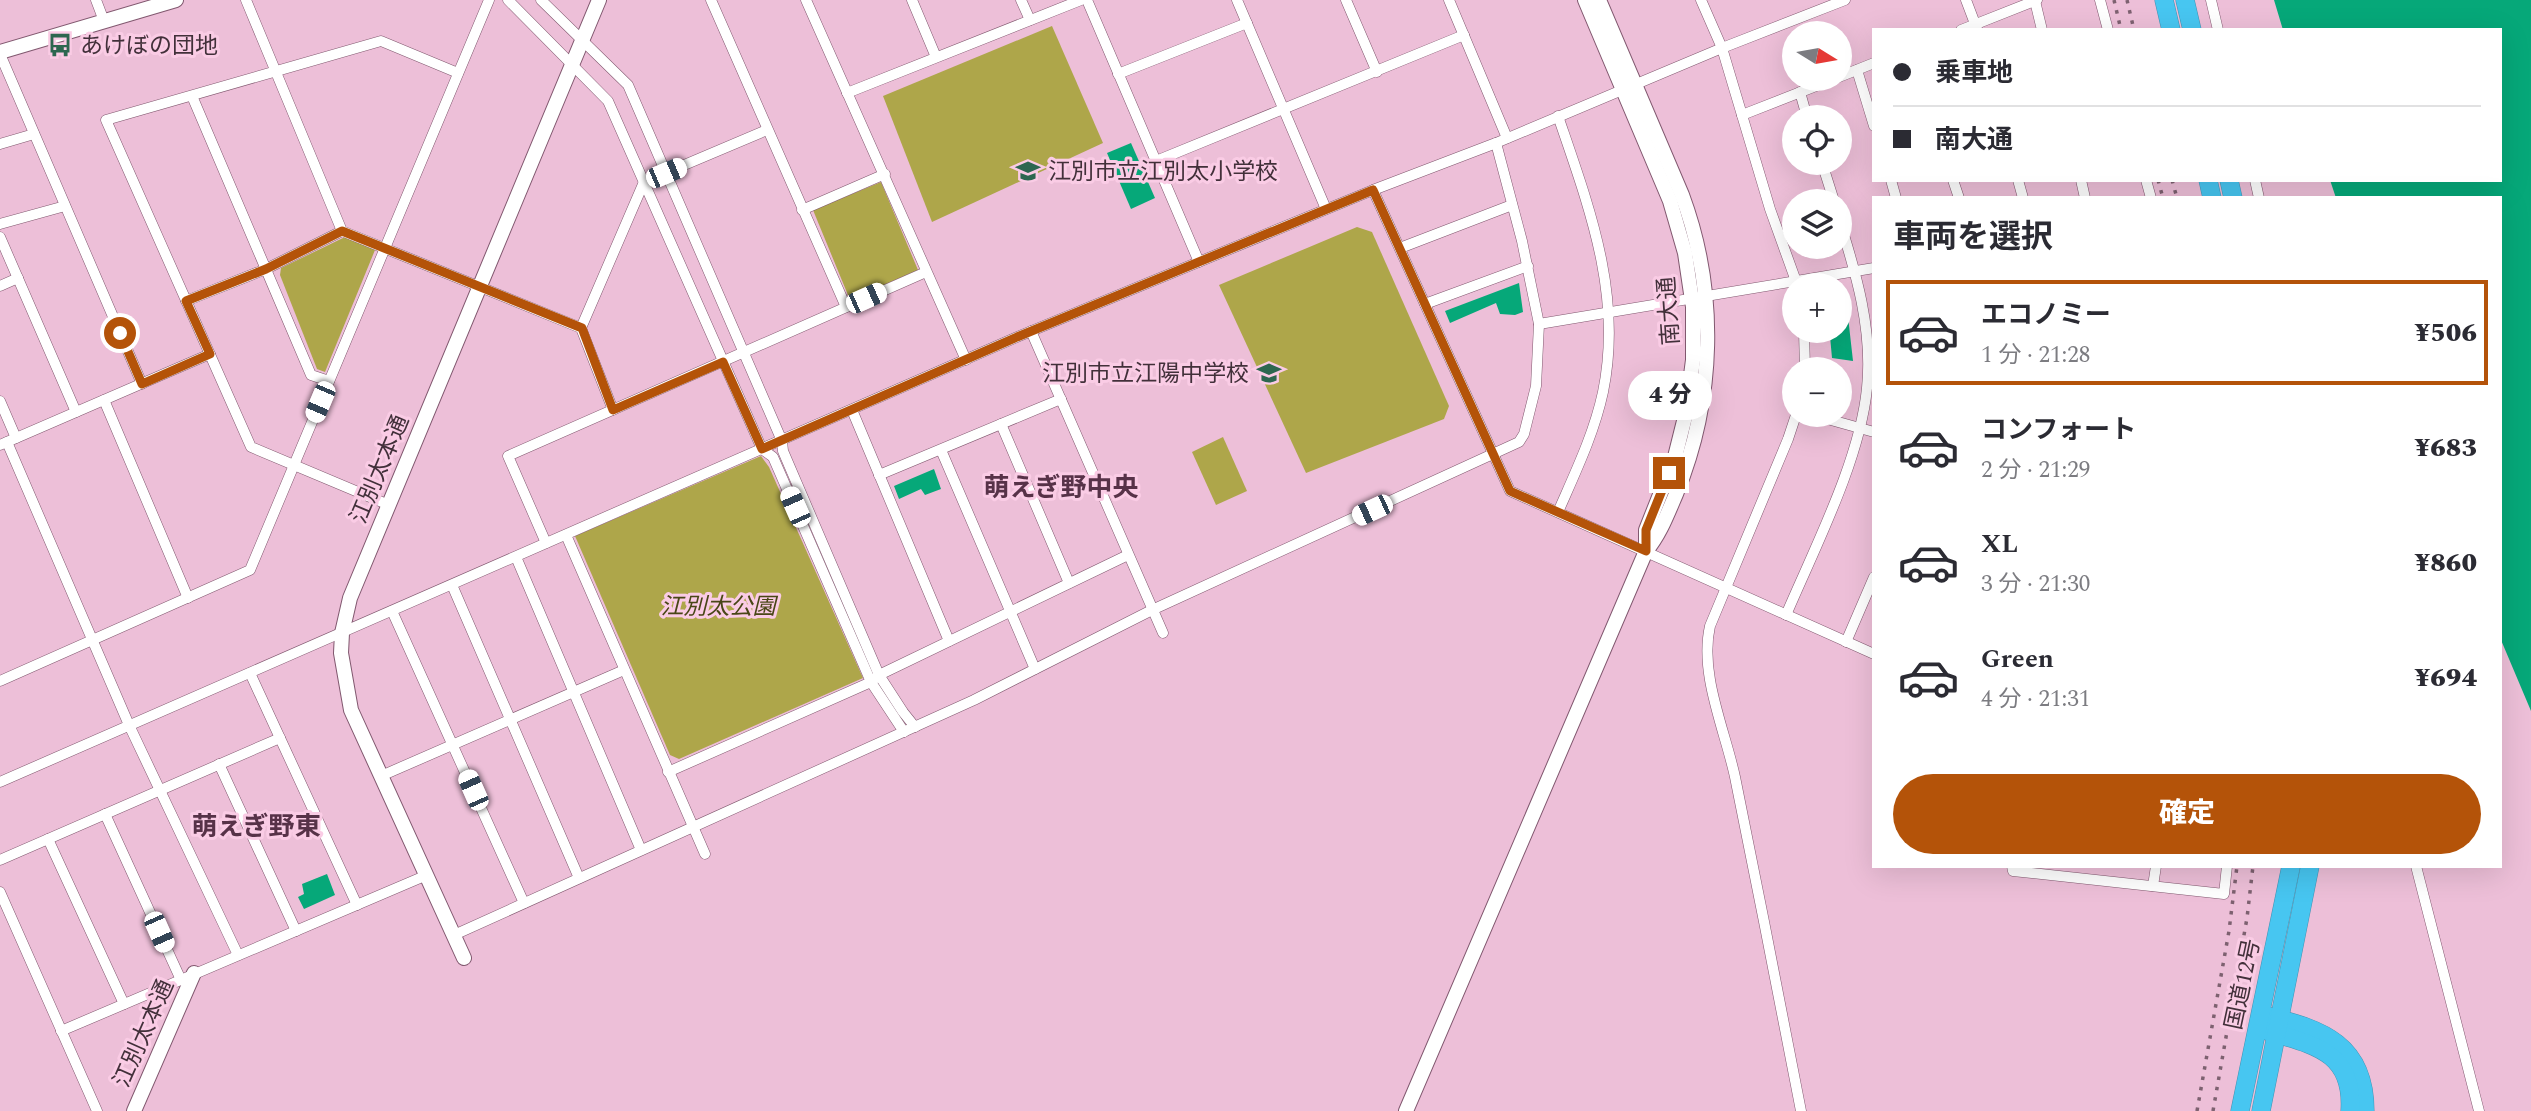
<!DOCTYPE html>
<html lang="ja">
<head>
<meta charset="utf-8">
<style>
	:root { --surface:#fff; --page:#f7f7f7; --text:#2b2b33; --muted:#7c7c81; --line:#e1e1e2; --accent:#b45309 }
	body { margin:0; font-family:Spectral,"Noto Sans JP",serif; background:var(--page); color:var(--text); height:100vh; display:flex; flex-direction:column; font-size:26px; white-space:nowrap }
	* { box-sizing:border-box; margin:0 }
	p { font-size:23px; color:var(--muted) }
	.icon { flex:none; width:38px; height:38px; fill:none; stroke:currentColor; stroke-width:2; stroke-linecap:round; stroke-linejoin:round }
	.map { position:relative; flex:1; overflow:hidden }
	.panel { position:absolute; left:1872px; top:196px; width:630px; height:672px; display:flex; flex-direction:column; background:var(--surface); border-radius:0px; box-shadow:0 7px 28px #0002 }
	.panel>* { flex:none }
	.banner { position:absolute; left:1872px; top:28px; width:630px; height:154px; border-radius:0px; box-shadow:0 7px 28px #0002; display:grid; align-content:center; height:154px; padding:0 21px; background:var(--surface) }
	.needle { width:46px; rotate:101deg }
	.fabs { position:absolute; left:1782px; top:21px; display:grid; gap:14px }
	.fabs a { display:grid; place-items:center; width:70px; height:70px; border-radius:50%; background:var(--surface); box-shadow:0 7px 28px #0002; font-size:35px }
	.end { position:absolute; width:32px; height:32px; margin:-16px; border:9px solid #b45309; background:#fff; box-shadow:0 0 0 4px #fff }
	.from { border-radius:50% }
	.bubble { position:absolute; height:49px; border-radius:24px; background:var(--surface); box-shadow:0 7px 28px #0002; font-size:23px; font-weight:800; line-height:49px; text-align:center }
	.car { position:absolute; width:21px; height:42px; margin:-21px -10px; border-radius:9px; box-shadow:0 0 5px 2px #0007; background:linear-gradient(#fff 24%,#345 0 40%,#fff 0 76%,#345 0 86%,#fff 0) }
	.banner b { display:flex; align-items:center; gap:24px; height:66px; font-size:26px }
	.banner b+b { border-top:2px solid var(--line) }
	.banner i { width:18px; height:18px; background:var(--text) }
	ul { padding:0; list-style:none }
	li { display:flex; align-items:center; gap:21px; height:105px; margin:0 14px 10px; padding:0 7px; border:4px solid transparent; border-radius:0px }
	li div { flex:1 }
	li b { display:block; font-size:26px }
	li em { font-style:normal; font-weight:800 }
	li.current { border-color:var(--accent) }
	li>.icon { width:63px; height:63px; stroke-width:1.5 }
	h2 { padding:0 21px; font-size:32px; line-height:84px }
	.button { display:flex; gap:14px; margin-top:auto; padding:14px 21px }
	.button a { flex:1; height:80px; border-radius:42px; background:var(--accent); color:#fff; font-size:28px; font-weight:800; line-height:80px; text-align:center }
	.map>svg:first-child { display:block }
	.green { fill:#aea64a }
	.water { fill:#06a879 }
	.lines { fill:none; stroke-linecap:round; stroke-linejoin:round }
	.street-casing { stroke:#81586f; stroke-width:11 }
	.secondary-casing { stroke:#81586f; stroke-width:16 }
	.highway-casing { stroke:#4592b1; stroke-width:19 }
	.street { stroke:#fff; stroke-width:10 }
	.secondary { stroke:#fff; stroke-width:14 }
	.highway { stroke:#47c6f1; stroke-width:18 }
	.rail { stroke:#7d6170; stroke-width:3.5; stroke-dasharray:3.5 7; stroke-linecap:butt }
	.route { stroke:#b45309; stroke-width:9 }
	.labels { text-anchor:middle; stroke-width:6; stroke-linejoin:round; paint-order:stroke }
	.poi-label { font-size:23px; fill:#42303a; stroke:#facce5; text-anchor:start }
	.street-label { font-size:23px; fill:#42303a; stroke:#facce5 }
	.park-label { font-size:23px; font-style:italic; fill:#494616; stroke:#facce5 }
	.quarter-label { font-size:26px; font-weight:bold; fill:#573248; stroke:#facce5 }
</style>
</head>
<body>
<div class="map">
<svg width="2531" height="1111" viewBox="0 0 2531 1111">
	<rect width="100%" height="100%" fill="#edbfd8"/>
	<g class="green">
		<path d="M1052,26L1103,143L932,222L883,96Z"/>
		<path d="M881,182L918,270L850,300L813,210Z"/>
		<path d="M1357,227L1372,232L1449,406L1444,419L1306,473L1219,285Z"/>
		<path d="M345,237L375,250L325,372L317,369L280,275L281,268Z"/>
		<path d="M1223,437L1247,491L1216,505L1192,452Z"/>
		<path d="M761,456L769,467L863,678L679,759L670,755L575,536Z"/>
	</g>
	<g class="water">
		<path d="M2274,0H2531V711L2501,640V198H2336L2330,180H2501V30H2283Z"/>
		<path d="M1131,143L1155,198L1131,209L1107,153Z"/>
		<path d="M1519,283L1523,312L1515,315L1500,314L1496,303L1450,323L1445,311Z"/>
		<path d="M1845,290L1853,361L1832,358L1830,336H1821L1820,331H1839V291Z"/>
		<path d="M934,469L941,489L925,495L921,489L899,499L894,486Z"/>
		<path d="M327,874L335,895L304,909L298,897L304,894L302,884Z"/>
	</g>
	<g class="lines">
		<g class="street-casing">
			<g id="street">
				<path d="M96,0L104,21"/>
				<path d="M246,0L342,231L581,328"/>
				<path d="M508,0L608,101L762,449L773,457L871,682L904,732"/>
				<path d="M541,0L628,85L782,441L783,451L879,675L903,712L915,727"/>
				<path d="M711,0L846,307"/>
				<path d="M806,0L966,360"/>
				<path d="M912,0L936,57"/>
				<path d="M1021,0L1030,20"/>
				<path d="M1087,0L1199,262"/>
				<path d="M1237,0L1326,209"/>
				<path d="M1346,0L1377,72"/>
				<path d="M1449,0L1507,138"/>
				<path d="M1701,0L1722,48L1770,209L1797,284"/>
				<path d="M1966,0L1977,29"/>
				<path d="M2100,0L2108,30"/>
				<path d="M2211,0L2218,30"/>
				<path d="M2035,1L2042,30"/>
				<path d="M1961,30L2037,0"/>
				<path d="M0,54L142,384"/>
				<path d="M1857,70L1874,126"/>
				<path d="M1118,74L1247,23"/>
				<path d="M1839,77L1874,63"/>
				<path d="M1800,92L1807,117"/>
				<path d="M847,93L1081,0"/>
				<path d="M192,96L311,375L329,381"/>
				<path d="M1742,115L1834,79"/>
				<path d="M1558,116C1589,207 1623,295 1603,392C1594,434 1575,473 1558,512"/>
				<path d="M0,144L34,134"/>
				<path d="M1156,161L1464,35"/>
				<path d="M1822,163L1834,201"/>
				<path d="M1891,180L1896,198"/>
				<path d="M1953,180L1959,198"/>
				<path d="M2018,180L2023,198"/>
				<path d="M2081,180L2085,198"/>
				<path d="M2146,180L2151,198"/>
				<path d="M2255,180L2259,198"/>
				<path d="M1373,190L1510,491L1874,654"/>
				<path d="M802,210L885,174"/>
				<path d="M0,224L65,206"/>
				<path d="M0,237L76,412"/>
				<path d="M1400,248L1512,205"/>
				<path d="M0,286L18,278"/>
				<path d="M186,301L266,269L342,231"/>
				<path d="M1425,304L1528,266"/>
				<path d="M1539,324L1874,268"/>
				<path d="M1031,331L1163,633"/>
				<path d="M1804,331L1805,369"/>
				<path d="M104,400L188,598"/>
				<path d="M0,401L16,438"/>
				<path d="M613,410L581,328L644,182L767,130"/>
				<path d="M852,410L949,641"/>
				<path d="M1796,415L1788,439L1710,626C1699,674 1725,730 1735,777C1758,888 1779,1000 1801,1111"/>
				<path d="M1813,415L1874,432"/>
				<path d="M1001,424L1069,583"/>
				<path d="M7,442L129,725L238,955"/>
				<path d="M0,445L210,354"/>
				<path d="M941,450L1035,669"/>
				<path d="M879,475L1061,399"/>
				<path d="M389,505L251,447L106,120L381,41L458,73"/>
				<path d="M566,535L705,854"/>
				<path d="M546,543L508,456L926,272"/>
				<path d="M516,557L641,850"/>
				<path d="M452,585L579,878"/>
				<path d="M392,611L524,903"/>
				<path d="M1786,615C1815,547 1860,460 1867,388C1873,330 1856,273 1839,219"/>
				<path d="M1846,642L1874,577"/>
				<path d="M250,673L357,905"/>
				<path d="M0,681L250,570L489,0"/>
				<path d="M219,764L296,931"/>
				<path d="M668,772L871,682L879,675L1128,555"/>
				<path d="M381,776L624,670"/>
				<path d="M0,782L1017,337L1373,190L1496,143L1722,48L1845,0"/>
				<path d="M105,814L181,980"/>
				<path d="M48,839L124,1004"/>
				<path d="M0,860L280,738"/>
				<path d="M2012,866L2013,871L2224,894L2227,866"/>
				<path d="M2416,866L2479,1111"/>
				<path d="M2153,886L2156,866"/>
				<path d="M0,892L97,1111"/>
				<path d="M454,935L974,700L1152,610L1519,442L1524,434L1536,386L1539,324L1522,241L1496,143"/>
				<path d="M61,1031L427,875"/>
			</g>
		</g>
		<g class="secondary-casing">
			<g id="secondary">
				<path d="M1585,0L1670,201L1685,253L1693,307V360L1686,413L1675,457L1646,530V551"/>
				<path d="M0,52L176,0"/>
				<path d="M464,958L351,710L341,653L342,633L350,598L599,0"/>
				<path d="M134,1111L194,973"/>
				<path d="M1406,1111L1646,551C1660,534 1667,515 1676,494C1715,399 1718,292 1682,195L1599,0"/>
			</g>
		</g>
		<g class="highway-casing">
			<g id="highway">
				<path d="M2164,0L2171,30"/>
				<path d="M2185,0L2192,30"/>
				<path d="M2208,180L2212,198"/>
				<path d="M2229,180L2233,198"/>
				<path d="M2267,1016C2323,1029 2365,1045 2365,1111"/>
				<path d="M2267,1031C2313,1045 2354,1051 2350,1111"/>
				<path d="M2240,1111L2291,866"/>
				<path d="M2261,1111L2310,866"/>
			</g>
		</g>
		<use href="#street" class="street"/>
		<use href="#secondary" class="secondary"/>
		<use href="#highway" class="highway"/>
		<g class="rail">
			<path d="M2114,0L2121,30"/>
			<path d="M2127,0L2134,30"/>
			<path d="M2158,180L2163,198"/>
			<path d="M2172,180L2177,198"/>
			<path d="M2197,1111L2229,931L2237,866"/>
			<path d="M2213,1111L2247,918L2253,866"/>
		</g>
	</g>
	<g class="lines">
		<path class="route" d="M120,333L142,384L210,354L186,301L266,269L342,231L582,328L613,410L723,362L762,449L1017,337L1373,190L1510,491L1646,551V530L1669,473"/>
	</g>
	<defs>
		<g id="bus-bare" transform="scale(1.89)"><path d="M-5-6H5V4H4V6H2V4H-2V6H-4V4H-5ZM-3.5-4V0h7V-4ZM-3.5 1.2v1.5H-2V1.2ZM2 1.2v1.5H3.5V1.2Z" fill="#2d6750" stroke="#facce5" stroke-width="2.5" paint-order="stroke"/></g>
		<g id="school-bare" transform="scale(1.89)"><path d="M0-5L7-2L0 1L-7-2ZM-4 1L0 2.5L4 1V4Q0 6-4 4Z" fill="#2d6750" stroke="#facce5" stroke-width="2.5" paint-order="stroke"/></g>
	</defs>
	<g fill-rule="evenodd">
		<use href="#bus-bare" x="60" y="45"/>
		<use href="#school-bare" x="1028" y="171"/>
		<use href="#school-bare" x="1269" y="373"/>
	</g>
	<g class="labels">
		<g class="poi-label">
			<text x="80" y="53">あけぼの団地</text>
			<text x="1048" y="179">江別市立江別太小学校</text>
			<text x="1249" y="381" text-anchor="end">江別市立江陽中学校</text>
		</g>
		<g class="street-label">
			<text transform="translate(1668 311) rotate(-94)" y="8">南大通</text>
			<text transform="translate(379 469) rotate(-67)" y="8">江別太本通</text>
			<text transform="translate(2242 984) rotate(-78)" y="8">国道12号</text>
			<text transform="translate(143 1033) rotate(-66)" y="8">江別太本通</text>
		</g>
		<g class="park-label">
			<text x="718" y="614">江別太公園</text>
		</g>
		<g class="quarter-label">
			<text x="1061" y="496">萌えぎ野中央</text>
			<text x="256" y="835">萌えぎ野東</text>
		</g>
	</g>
</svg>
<div class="fabs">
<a><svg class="needle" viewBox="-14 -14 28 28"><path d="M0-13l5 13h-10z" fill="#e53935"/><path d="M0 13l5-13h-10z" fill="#7c7c81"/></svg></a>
<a><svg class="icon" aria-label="locate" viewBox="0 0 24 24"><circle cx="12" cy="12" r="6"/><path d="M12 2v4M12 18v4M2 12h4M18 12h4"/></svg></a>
<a><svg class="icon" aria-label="layers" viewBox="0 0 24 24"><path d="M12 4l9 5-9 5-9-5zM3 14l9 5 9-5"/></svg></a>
<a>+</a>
<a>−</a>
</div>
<i class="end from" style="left:120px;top:333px"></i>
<i class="end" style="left:1669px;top:473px"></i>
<div class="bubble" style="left:1628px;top:371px;width:84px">4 分</div>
<i class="car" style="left:666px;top:173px;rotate:67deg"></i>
<i class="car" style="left:866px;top:298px;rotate:66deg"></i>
<i class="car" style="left:320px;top:402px;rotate:203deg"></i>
<i class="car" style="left:795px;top:507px;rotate:336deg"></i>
<i class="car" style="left:1372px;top:510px;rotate:245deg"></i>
<i class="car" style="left:473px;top:790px;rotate:336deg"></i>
<i class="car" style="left:159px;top:932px;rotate:156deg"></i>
<div class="banner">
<b><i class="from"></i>乗車地</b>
<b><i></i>南大通</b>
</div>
<section class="panel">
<h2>車両を選択</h2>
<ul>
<li class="current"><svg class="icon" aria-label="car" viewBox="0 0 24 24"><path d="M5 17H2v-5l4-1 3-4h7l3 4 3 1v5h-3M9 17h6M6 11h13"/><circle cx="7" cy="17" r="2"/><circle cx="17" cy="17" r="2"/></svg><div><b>エコノミー</b><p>1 分 · 21:28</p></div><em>¥506</em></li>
<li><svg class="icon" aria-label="car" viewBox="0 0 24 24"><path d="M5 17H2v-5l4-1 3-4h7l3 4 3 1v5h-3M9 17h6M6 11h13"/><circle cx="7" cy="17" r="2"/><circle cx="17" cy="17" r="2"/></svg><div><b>コンフォート</b><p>2 分 · 21:29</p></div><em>¥683</em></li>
<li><svg class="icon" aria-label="car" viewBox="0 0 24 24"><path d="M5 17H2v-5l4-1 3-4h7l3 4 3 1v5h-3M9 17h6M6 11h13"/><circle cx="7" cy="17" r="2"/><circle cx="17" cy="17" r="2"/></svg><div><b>XL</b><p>3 分 · 21:30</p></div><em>¥860</em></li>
<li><svg class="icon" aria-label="car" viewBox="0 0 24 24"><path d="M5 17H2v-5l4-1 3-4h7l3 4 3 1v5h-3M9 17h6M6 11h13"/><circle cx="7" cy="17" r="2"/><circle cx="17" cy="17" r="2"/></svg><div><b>Green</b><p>4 分 · 21:31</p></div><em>¥694</em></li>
</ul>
<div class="button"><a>確定</a></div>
</section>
</div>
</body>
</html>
